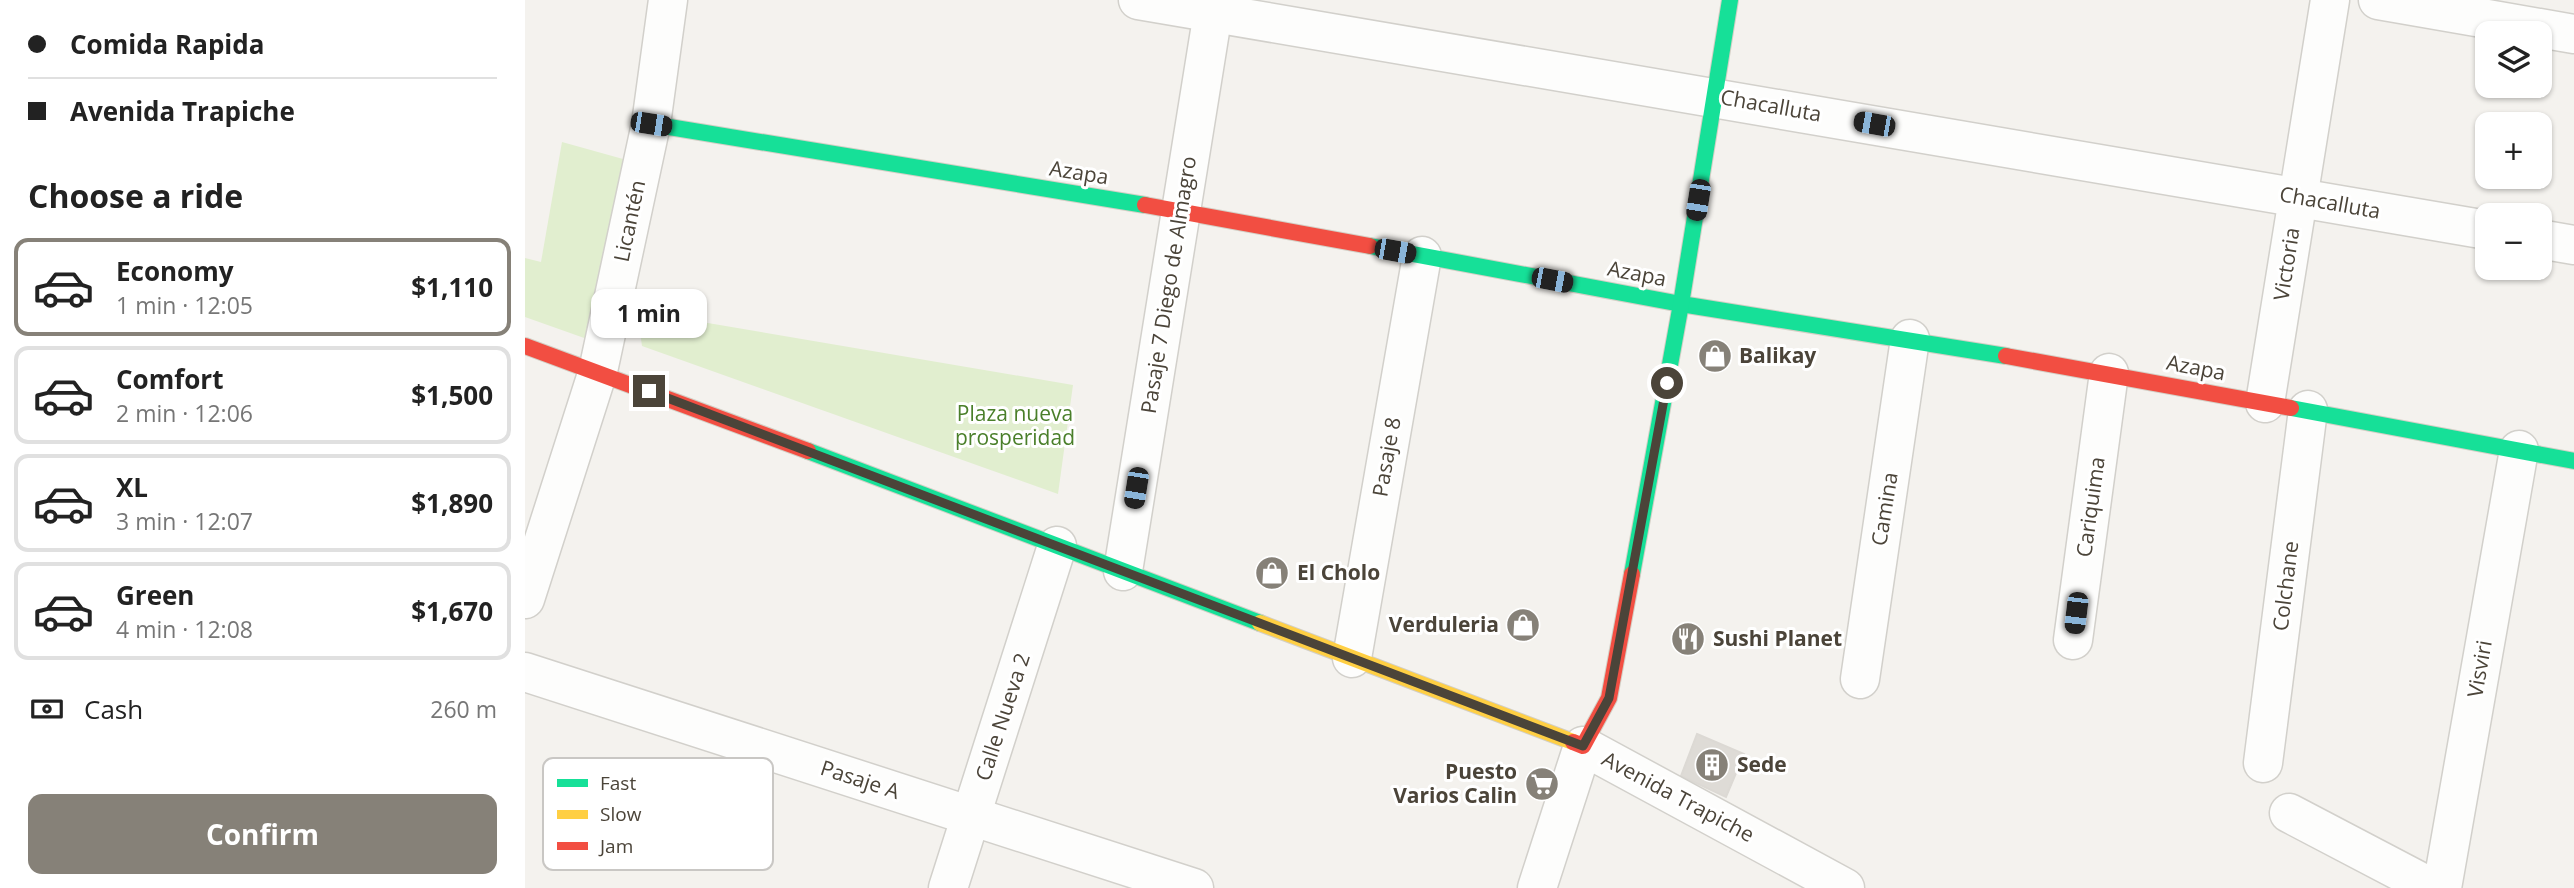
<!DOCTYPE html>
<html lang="en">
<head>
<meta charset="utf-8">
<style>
	:root { --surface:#fff; --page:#f6f6f6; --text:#222; --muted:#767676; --line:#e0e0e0; --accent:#868178 }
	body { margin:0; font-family:"Open Sans",sans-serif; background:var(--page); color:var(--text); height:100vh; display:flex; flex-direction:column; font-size:26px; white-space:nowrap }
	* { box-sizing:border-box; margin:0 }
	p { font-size:23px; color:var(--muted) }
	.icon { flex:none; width:38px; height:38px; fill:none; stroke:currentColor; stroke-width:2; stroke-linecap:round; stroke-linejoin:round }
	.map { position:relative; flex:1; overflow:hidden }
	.panel { display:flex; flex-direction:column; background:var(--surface); width:525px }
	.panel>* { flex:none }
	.hud { display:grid; align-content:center; height:154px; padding:0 28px; background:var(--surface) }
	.controls { position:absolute; left:1950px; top:21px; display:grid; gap:14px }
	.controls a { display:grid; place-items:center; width:77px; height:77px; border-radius:14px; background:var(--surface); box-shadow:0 2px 5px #0004; font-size:35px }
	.end { position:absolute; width:32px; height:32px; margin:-16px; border:9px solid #4b4439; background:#fff; box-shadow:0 0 0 4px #fff }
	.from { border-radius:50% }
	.bubble { position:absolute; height:49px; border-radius:14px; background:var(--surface); box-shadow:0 2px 5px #0004; font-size:23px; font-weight:700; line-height:49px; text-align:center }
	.car { position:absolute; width:21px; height:42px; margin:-21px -10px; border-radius:9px; box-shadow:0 0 5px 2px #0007; background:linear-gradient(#222 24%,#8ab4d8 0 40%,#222 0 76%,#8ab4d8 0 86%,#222 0) }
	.hud b { display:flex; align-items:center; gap:24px; height:66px; font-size:26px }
	.hud b+b { border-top:2px solid var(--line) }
	.hud i { width:18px; height:18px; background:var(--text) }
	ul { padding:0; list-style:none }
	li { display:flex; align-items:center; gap:21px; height:98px; margin:0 14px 10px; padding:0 14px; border:4px solid var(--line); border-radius:14px }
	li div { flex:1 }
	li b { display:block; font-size:26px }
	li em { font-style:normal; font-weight:700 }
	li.on { border-color:var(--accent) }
	li>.icon { width:63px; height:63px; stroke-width:1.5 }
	h2 { padding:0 28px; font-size:32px; line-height:84px }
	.pay { display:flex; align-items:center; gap:18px; height:77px; padding:0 28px; font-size:26px }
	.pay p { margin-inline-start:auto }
	.action { display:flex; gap:14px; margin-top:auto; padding:14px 28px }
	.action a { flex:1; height:80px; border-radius:14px; background:var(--accent); color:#fff; font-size:28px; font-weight:700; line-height:80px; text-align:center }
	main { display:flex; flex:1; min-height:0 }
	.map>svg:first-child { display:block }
	.green { fill:#e1eecf }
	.building { fill:#dedbd6; stroke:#dcd9d4; stroke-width:2 }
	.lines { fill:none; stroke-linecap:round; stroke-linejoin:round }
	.street-casing { stroke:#d2d0cb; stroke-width:41 }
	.fast-casing { stroke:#d3cfc5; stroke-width:18 }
	.slow-casing { stroke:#d3cfc5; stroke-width:18 }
	.jam-casing { stroke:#d3cfc5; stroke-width:18 }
	.street { stroke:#fdfdfc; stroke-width:38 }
	.fast { stroke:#16e098; stroke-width:16 }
	.slow { stroke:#ffcf43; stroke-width:16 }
	.jam { stroke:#f24e42; stroke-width:16 }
	.route { stroke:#4b4439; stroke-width:9 }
	.labels { text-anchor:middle; stroke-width:6; stroke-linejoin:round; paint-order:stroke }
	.street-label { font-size:21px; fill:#4b4439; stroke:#fff }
	.poi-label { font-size:21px; font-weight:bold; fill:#4b4439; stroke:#fff; text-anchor:start }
	.park-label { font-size:21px; fill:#4a7f2a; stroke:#fff }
	.key { fill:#fff; stroke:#c9c7c4; stroke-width:2 }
	.key-label { font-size:19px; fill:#4b4439 }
</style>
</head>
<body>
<main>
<section class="panel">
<div class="hud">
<b><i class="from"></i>Comida Rapida</b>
<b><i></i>Avenida Trapiche</b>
</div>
<h2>Choose a ride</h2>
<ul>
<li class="on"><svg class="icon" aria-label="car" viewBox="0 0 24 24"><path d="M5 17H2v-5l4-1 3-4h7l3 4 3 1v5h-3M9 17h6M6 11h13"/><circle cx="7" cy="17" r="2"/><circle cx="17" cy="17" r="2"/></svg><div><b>Economy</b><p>1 min · 12:05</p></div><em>$1,110</em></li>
<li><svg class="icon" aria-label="car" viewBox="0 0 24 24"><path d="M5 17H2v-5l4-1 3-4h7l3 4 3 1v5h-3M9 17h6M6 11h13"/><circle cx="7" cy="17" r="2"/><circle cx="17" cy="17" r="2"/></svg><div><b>Comfort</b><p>2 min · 12:06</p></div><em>$1,500</em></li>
<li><svg class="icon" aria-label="car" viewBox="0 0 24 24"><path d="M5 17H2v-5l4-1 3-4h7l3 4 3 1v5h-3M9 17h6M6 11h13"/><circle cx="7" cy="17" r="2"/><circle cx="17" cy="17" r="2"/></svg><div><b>XL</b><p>3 min · 12:07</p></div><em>$1,890</em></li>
<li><svg class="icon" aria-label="car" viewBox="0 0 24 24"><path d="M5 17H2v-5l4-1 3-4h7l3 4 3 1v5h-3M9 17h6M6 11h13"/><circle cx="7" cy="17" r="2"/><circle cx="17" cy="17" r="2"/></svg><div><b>Green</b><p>4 min · 12:08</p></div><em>$1,670</em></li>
</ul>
<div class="pay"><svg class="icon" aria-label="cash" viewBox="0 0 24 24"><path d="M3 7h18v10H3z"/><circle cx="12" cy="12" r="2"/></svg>Cash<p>260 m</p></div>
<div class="action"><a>Confirm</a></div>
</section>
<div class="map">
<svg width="2049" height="888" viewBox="0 0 2049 888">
	<rect width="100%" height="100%" fill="#f4f2ee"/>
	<g class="green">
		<path d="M37,142L98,159L62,339L0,317V258L16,262Z"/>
		<path d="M112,311L548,385L533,494L117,346Z"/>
	</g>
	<path class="building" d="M1172,734L1219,754L1201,797L1156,776Z"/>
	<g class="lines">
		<g class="street-casing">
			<g id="street">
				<path d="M613,0L1962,230"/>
				<path d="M1853,0L2049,34"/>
				<path d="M2014,239L2049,245"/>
				<path d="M1740,403L1805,0"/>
				<path d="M598,571L690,0"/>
				<path d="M0,599L73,371L126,124L143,0"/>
				<path d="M1548,640L1584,373"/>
				<path d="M827,658L897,256"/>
				<path d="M0,672L669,888"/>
				<path d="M1335,679L1385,339"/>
				<path d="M1738,763L1783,410"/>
				<path d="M1764,813L1907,888"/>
				<path d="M423,888L532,546"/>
				<path d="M1012,888L1058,746L1320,888"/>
				<path d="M1917,888L1994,450"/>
			</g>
		</g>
		<g class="fast-casing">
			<g id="fast">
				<path d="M126,124L620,205"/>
				<path d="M845,246L1156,304L1481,356"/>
				<path d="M1766,408L2049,461"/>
				<path d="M283,451L735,623"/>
				<path d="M1107,574L1156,304L1205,0"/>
			</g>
		</g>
		<g class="slow-casing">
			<path id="slow" d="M735,623L1048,742"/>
		</g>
		<g class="jam-casing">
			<g id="jam">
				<path d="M620,205L845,246"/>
				<path d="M0,346L283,451"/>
				<path d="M1481,356L1766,408"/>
				<path d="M1048,742L1058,746L1084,698L1107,574"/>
			</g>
		</g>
		<use href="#street" class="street"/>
		<use href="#fast" class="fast"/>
		<use href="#slow" class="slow"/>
		<use href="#jam" class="jam"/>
	</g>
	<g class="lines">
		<path class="route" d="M124,391L1058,746L1084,698L1142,383"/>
	</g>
	<defs>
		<g id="shop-disc" transform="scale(1.75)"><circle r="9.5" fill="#868178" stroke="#fff"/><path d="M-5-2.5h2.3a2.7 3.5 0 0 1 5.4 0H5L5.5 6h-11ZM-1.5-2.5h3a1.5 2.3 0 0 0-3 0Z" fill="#fff"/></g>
		<g id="restaurant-disc" transform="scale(1.75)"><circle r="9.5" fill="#868178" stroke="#fff"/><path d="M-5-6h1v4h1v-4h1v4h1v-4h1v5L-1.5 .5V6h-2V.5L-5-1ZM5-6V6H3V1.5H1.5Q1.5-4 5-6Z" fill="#fff"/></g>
		<g id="building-disc" transform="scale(1.75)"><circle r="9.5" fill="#868178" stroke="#fff"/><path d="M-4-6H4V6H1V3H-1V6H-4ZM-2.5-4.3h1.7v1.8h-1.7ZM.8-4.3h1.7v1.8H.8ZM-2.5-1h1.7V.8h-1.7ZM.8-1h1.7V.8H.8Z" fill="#fff"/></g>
		<g id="supermarket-disc" transform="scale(1.75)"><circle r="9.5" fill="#868178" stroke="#fff"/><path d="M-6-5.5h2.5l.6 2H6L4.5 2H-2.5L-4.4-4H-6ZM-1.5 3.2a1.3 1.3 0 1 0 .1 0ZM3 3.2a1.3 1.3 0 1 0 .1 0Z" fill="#fff"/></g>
	</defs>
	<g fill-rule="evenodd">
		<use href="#shop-disc" x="1190" y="356"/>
		<use href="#shop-disc" x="747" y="573"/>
		<use href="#shop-disc" x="998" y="625"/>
		<use href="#restaurant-disc" x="1163" y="639"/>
		<use href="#building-disc" x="1187" y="765"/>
		<use href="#supermarket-disc" x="1017" y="784"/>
	</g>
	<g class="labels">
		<g class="street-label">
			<text transform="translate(1246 106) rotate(10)" y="7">Chacalluta</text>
			<text transform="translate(554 173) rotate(9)" y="7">Azapa</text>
			<text transform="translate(1805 203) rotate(10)" y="7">Chacalluta</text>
			<text transform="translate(105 221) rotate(-78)" y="7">Licantén</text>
			<text transform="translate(1762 264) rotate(-81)" y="7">Victoria</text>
			<text transform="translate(1112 274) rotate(11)" y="7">Azapa</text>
			<text transform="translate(644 285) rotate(-81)" y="7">Pasaje 7 Diego de Almagro</text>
			<text transform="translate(1671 368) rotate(11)" y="7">Azapa</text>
			<text transform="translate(862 457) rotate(-80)" y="7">Pasaje 8</text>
			<text transform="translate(1566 507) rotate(-82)" y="7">Cariquima</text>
			<text transform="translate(1360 509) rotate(-81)" y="7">Camina</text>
			<text transform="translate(1761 586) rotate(-83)" y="7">Colchane</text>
			<text transform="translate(1955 669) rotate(-80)" y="7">Visviri</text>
			<text transform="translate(478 717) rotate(-72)" y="7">Calle Nueva 2</text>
			<text transform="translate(335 780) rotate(18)" y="7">Pasaje A</text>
			<text transform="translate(1153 797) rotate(28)" y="7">Avenida Trapiche</text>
		</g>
		<g class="poi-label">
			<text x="1214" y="363">Balikay</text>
			<text x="772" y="580">El Cholo</text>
			<text x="974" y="632" text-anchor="end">Verduleria</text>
			<text x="1188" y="646">Sushi Planet</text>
			<text x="1212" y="772">Sede</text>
			<text x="992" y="779" text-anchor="end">Puesto<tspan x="992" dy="24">Varios Calin</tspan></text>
		</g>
		<g class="park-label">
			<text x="490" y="421">Plaza nueva<tspan x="490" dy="24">prosperidad</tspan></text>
		</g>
	</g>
	<rect x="18" y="758" width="230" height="112" rx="10" class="key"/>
	<rect x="32" y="779" width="31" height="8" fill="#16e098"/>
	<rect x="32" y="810" width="31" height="9" fill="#ffcf43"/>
	<rect x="32" y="842" width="31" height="8" fill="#f24e42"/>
	<g class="key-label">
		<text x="75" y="790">Fast</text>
		<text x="75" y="821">Slow</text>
		<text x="75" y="853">Jam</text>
	</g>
</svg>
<div class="controls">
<a><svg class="icon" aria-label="layers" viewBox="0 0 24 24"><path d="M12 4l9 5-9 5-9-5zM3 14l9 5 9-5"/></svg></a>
<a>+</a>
<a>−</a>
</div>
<i class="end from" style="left:1142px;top:383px"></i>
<i class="end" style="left:124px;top:391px"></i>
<div class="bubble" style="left:66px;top:289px;width:116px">1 min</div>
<i class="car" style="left:126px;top:124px;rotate:99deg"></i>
<i class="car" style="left:1349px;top:124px;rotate:280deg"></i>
<i class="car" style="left:1173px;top:200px;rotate:189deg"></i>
<i class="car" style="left:870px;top:251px;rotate:100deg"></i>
<i class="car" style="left:1027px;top:280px;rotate:101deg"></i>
<i class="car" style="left:611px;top:488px;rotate:189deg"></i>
<i class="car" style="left:1551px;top:613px;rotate:187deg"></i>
</div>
</main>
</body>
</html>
